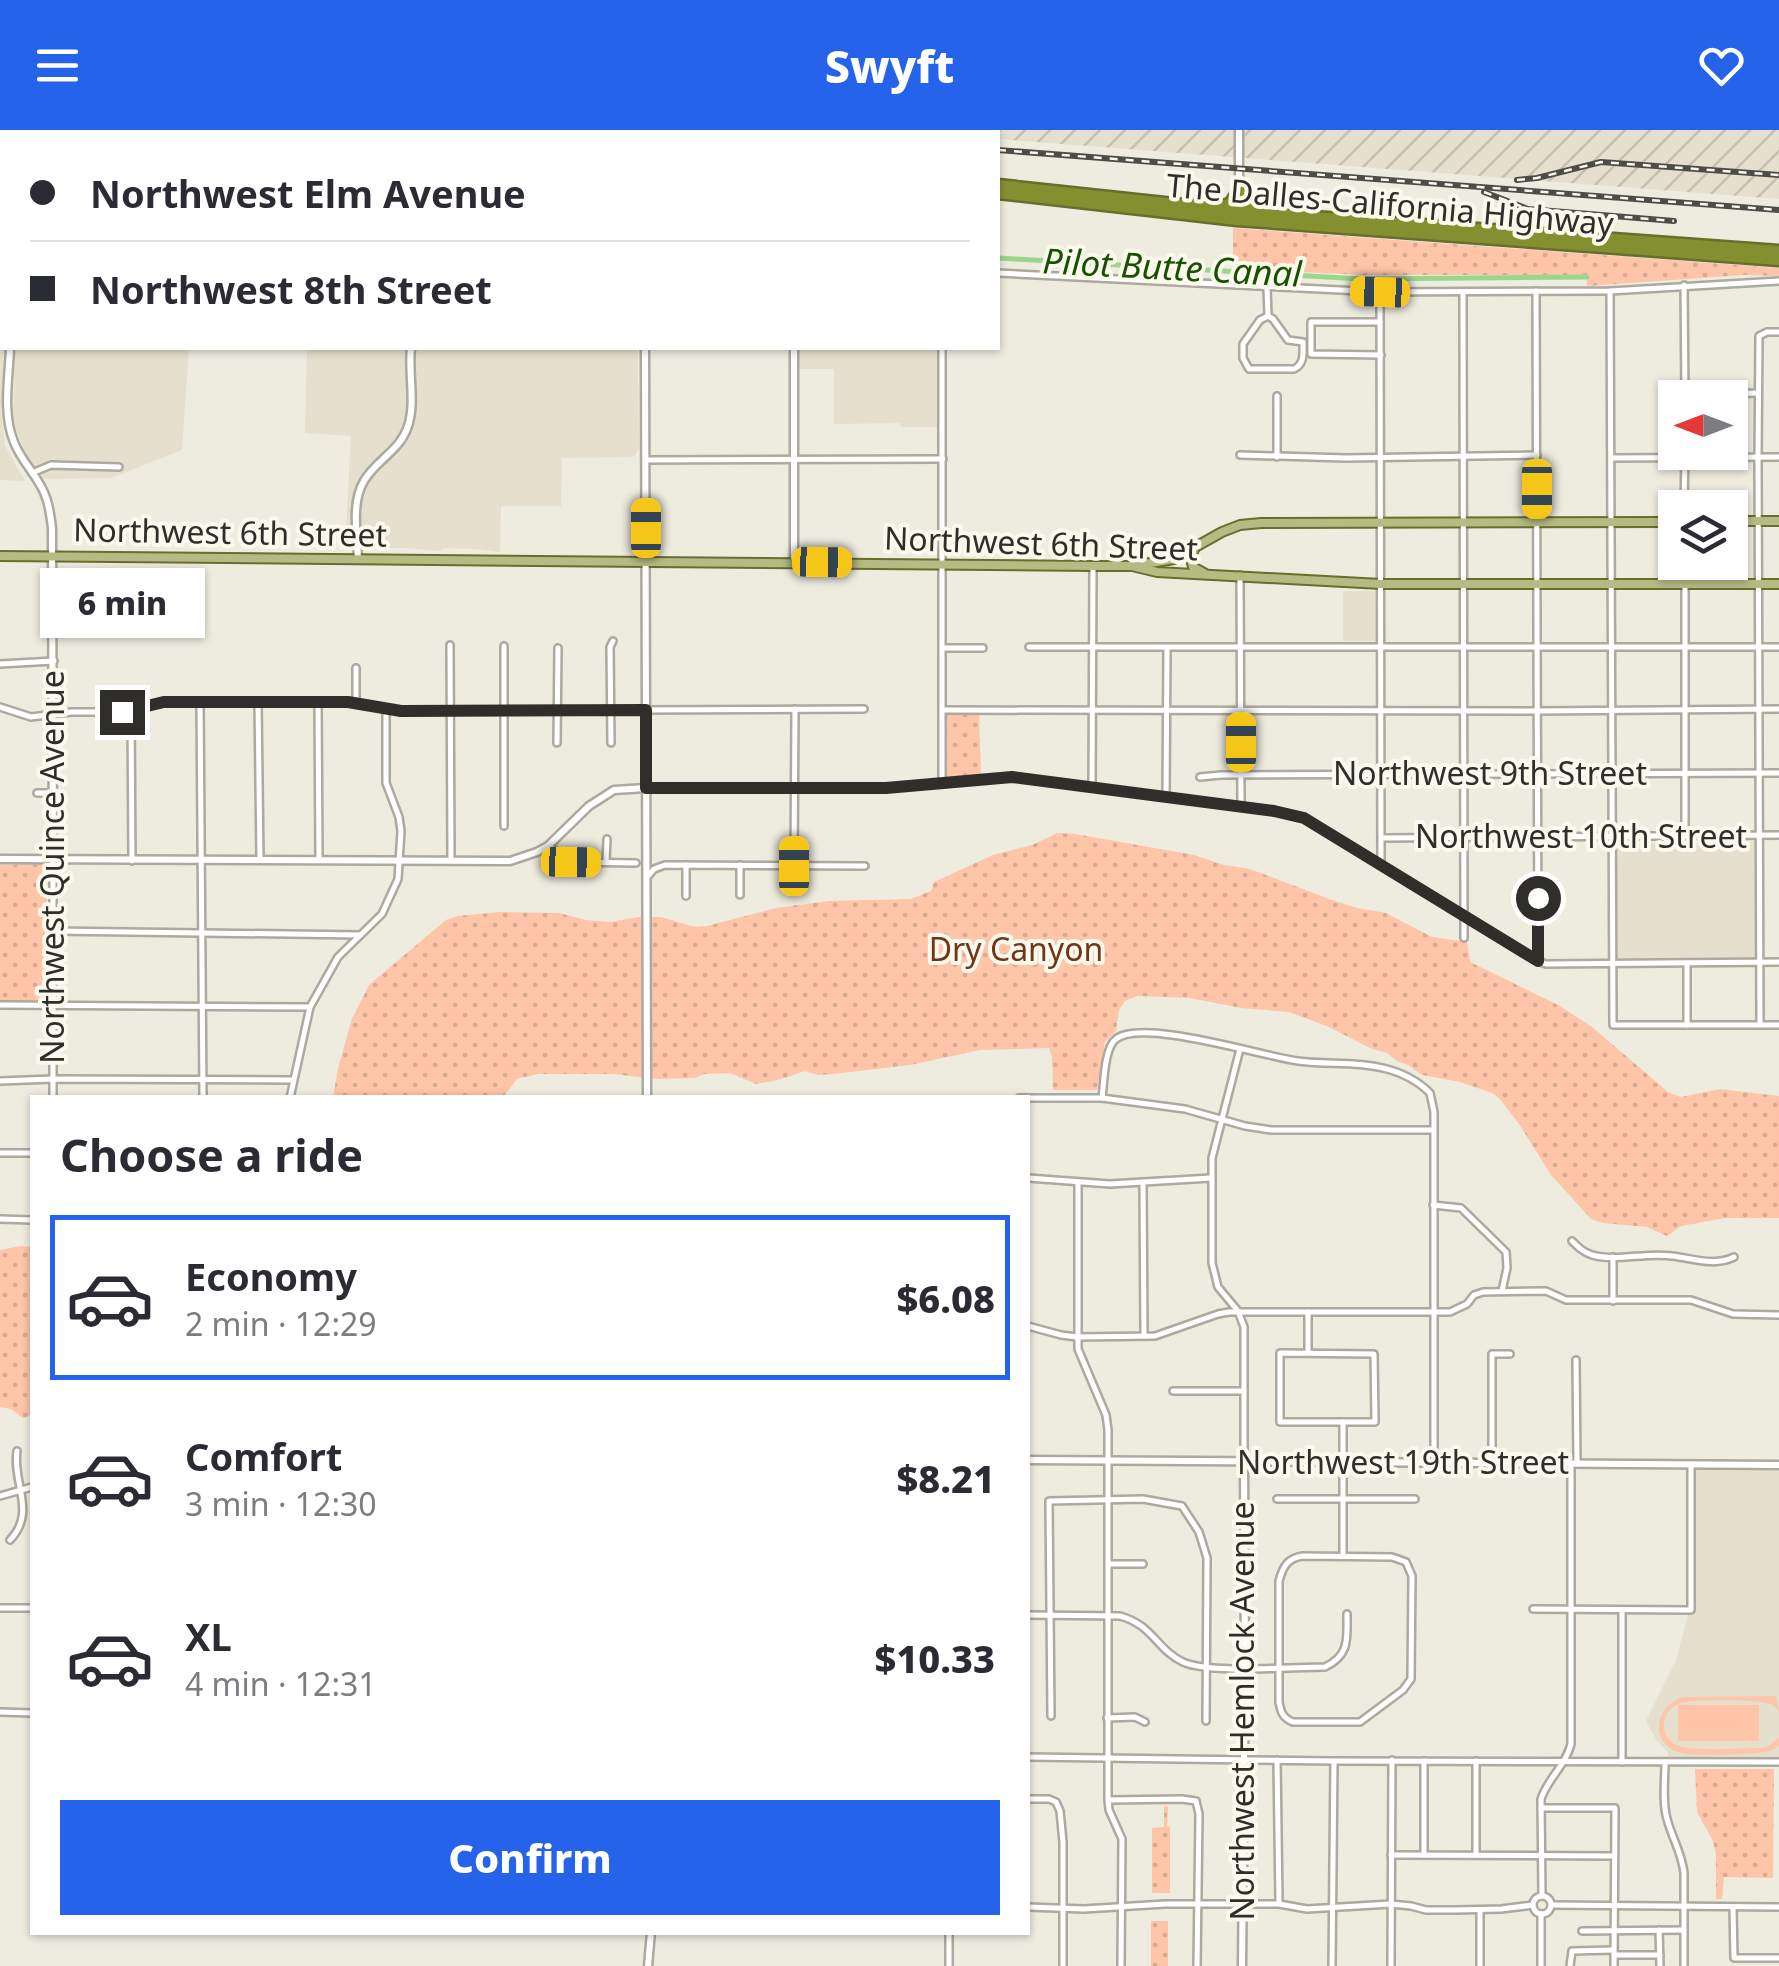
<!DOCTYPE html>
<html lang="en">
<head>
<meta charset="utf-8">
<style>
	:root { --surface:#fff; --page:#f2f2f3; --text:#2b2b33; --muted:#7c7c81; --line:#e1e1e2; --accent:#2563eb }
	body { margin:0; font-family:"Noto Sans",sans-serif; background:var(--page); color:var(--text); height:100vh; display:flex; flex-direction:column; font-size:38px; white-space:nowrap }
	* { box-sizing:border-box; margin:0 }
	p { font-size:32px; color:var(--muted) }
	.icon { flex:none; width:55px; height:55px; fill:none; stroke:currentColor; stroke-width:2; stroke-linecap:round; stroke-linejoin:round }
	.map { position:relative; flex:1; overflow:hidden }
	.sheet { position:absolute; left:30px; top:965px; width:1000px; height:840px; display:flex; flex-direction:column; background:var(--surface); border-radius:0px; box-shadow:0 2px 8px #0004 }
	.sheet>* { flex:none }
	.guide { position:absolute; left:0px; top:0px; width:1000px; height:220px; box-shadow:0 2px 8px #0004; display:grid; align-content:center; height:220px; padding:0 30px; background:var(--surface) }
	.needle { width:65px; rotate:270deg }
	.tools { position:absolute; left:1658px; top:250px; display:grid; gap:20px }
	.tools a { display:grid; place-items:center; width:90px; height:90px; border-radius:0px; background:var(--surface); box-shadow:0 2px 8px #0004; font-size:50px }
	.end { position:absolute; width:45px; height:45px; margin:-22px; border:12px solid #302e2a; background:#fff; box-shadow:0 0 0 5px #fff }
	.from { border-radius:50% }
	.bubble { position:absolute; height:70px; border-radius:0px; background:var(--surface); box-shadow:0 2px 8px #0004; font-size:32px; font-weight:800; line-height:70px; text-align:center }
	.car { position:absolute; width:30px; height:60px; margin:-30px -15px; border-radius:12px; box-shadow:0 0 8px 2px #0007; background:linear-gradient(#f5c518 24%,#345 0 40%,#f5c518 0 76%,#345 0 86%,#f5c518 0) }
	.guide b { display:flex; align-items:center; gap:35px; height:95px; font-size:38px }
	.guide b+b { border-top:2px solid var(--line) }
	.guide i { width:25px; height:25px; background:var(--text) }
	ul { padding:0; list-style:none }
	li { display:flex; align-items:center; gap:30px; height:165px; margin:0 20px 15px; padding:0 10px; border:5px solid transparent; border-radius:0px }
	li div { flex:1 }
	li b { display:block; font-size:38px }
	li em { font-style:normal; font-weight:800 }
	li.on { border-color:var(--accent) }
	li>.icon { width:90px; height:90px; stroke-width:1.5 }
	h2 { padding:0 30px; font-size:45px; line-height:120px }
	.primary-button { display:flex; gap:20px; margin-top:auto; padding:20px 30px }
	.primary-button a { flex:1; height:115px; border-radius:0px; background:var(--accent); color:#fff; font-size:40px; font-weight:800; line-height:115px; text-align:center }
	header { display:flex; justify-content:space-between; align-items:center; height:130px; padding:0 30px; background:var(--accent); color:#fff; font-size:45px; font-weight:800 }
	.map>svg:first-child { display:block }
	.built { fill:#e5dfcd }
	.industrial { fill:url(#industrial-furrows) }
	.grass { fill:#fec5a9 }
	.park { fill:url(#park-dots) }
	.lines { fill:none; stroke-linecap:round; stroke-linejoin:round }
	.canal { stroke:#9ad78c; stroke-width:5 }
	.street-casing { stroke:#aca99e; stroke-width:10 }
	.secondary-casing { stroke:#aca99e; stroke-width:11 }
	.primary-casing { stroke:#676e2e; stroke-width:12 }
	.highway-casing { stroke:#676e2e; stroke-width:15 }
	.street { stroke:#fff; stroke-width:5 }
	.secondary { stroke:#fff; stroke-width:6 }
	.primary { stroke:#b5bc83; stroke-width:8 }
	.highway { stroke:#849030; stroke-width:10 }
	.rail-casing { stroke:#4e4c47; stroke-width:6 }
	.rail { stroke:#fbf8ec; stroke-width:2.5; stroke-dasharray:8; stroke-linecap:butt }
	.route { stroke:#302e2a; stroke-width:12 }
	.labels { text-anchor:middle; stroke-width:8; stroke-linejoin:round; paint-order:stroke }
	.street-label { font-size:32px; fill:#302e2a; stroke:#fbf8ec }
	.park-label { font-size:32px; fill:#6e3718; stroke:#fbf8ec }
	.water-label { font-size:35px; font-style:italic; fill:#165001; stroke:#fbf8ec }
</style>
</head>
<body>
<header><svg class="icon" aria-label="menu" viewBox="0 0 24 24"><path d="M4 6h16M4 12h16M4 18h16"/></svg>Swyft<svg class="icon" aria-label="heart" viewBox="0 0 24 24"><path d="M12 20l-8-8c-3-5 5-10 8-4 3-6 11-1 8 4z"/></svg></header>
<div class="map">
<svg width="1779" height="1836" viewBox="0 0 1779 1836">
	<defs>
		<pattern id="industrial-furrows" width="10" height="10" patternUnits="userSpaceOnUse" patternTransform="scale(2.5)"><rect width="10" height="10" fill="#e5dfcd"/><path d="M-1 1l2-2M0 10L10 0M9 11l2-2" fill="none" stroke="#c5c0b0"/></pattern>
		<pattern id="park-dots" width="8" height="8" patternUnits="userSpaceOnUse" patternTransform="scale(2.5)"><rect width="8" height="8" fill="#fec5a9"/><path d="M2 2h.1M6 6h.1" fill="none" stroke="#daaa92" stroke-width="1.8" stroke-linecap="round"/></pattern>
	</defs>
	<rect width="100%" height="100%" fill="#eeebdf"/>
	<g class="built">
		<path d="M0,184H2L4,218L1,280L5,316L25,351L0,350Z"/>
		<path d="M15,218H189L182,320L111,348L43,349L28,329L16,299L13,281Z"/>
		<path d="M307,218H638L639,319L634,326L629,327L562,328L561,376H501L500,422L476,419L444,418L440,421L407,418H345L351,306L305,303Z"/>
		<path d="M798,218H940L938,297H901L900,293L834,294V239H798Z"/>
		<path d="M1343,461H1375L1376,511H1343Z"/>
		<path d="M1756,712L1757,828L1617,829V713Z"/>
		<path d="M1697,1340L1779,1341V1629L1668,1628V1622L1657,1611L1646,1591L1676,1530L1688,1485L1694,1480V1344Z"/>
	</g>
	<path class="industrial" d="M882,0H1779V69L998,9V2H898Z"/>
	<g class="grass">
		<path d="M1776,1566L1779,1581C1774,1576 1774,1575 1766,1573C1754,1570 1692,1569 1681,1573C1661,1578 1658,1605 1676,1615C1689,1622 1743,1618 1761,1618L1768,1616L1779,1608V1616L1770,1621C1753,1625 1698,1626 1682,1623C1648,1615 1654,1575 1684,1567Z"/>
		<rect x="1678" y="1575" width="81" height="36"/>
	</g>
	<g class="park">
		<path d="M1233,98L1779,138V146L1744,145L1587,156L1586,145H1366L1233,139Z"/>
		<path d="M979,583L981,647L945,648L944,584Z"/>
		<path d="M1057,703L1075,704L1194,725L1224,735L1250,739L1329,769L1357,778L1386,783L1432,807L1467,812L1470,832L1558,875L1591,896L1668,962L1681,967L1720,959L1779,966V1088H1725L1681,1096L1667,1106L1647,1097L1603,1093L1591,1089L1551,1045L1519,994L1499,968L1492,963L1460,952L1422,945L1408,935L1397,931L1387,923L1370,918L1329,897L1289,882L1241,878L1190,868L1137,866L1125,871L1119,880L1116,901L1105,912L1097,960H1053L1052,927L1049,918L980,920L910,935L833,944L818,945L805,941L778,950L756,954L730,943L704,944L695,948L658,949L612,944H538L517,949L503,967L333,968L338,938L352,889L369,855L446,790L457,786L500,782L559,783L586,790L610,792L638,787H661L695,797L707,796L776,778L829,771L911,769L931,761L934,752L993,725L1032,715Z"/>
		<path d="M47,734L48,872L0,873V735Z"/>
		<path d="M21,1116L32,1117V1285L23,1288L11,1279L0,1277V1120Z"/>
		<path d="M1695,1639H1774L1773,1748L1724,1747L1722,1769H1716V1725L1713,1711L1697,1682Z"/>
		<path d="M1164,1676H1168L1167,1696L1170,1697V1763H1152V1698L1164,1697Z"/>
		<rect x="1151" y="1791" width="17" height="45"/>
	</g>
	<g class="lines">
		<path class="canal" d="M998,128L1362,149L1587,147"/>
		<g class="street-casing">
			<g id="street">
				<path d="M998,143L1380,162L1610,161L1779,151"/>
				<path d="M1684,155L1685,268"/>
				<path d="M1267,158L1268,186L1260,190L1243,214V228L1249,239H1294C1305,234 1303,222 1303,212L1288,210L1273,189L1268,186"/>
				<path d="M1536,161L1538,831"/>
				<path d="M1610,161L1613,895H1779"/>
				<path d="M1380,162L1381,736"/>
				<path d="M1463,163L1464,808"/>
				<path d="M0,174H2"/>
				<path d="M1380,192H1311V224L1381,225"/>
				<path d="M942,218V652"/>
				<path d="M1686,265L1758,263"/>
				<path d="M1277,266V327"/>
				<path d="M1240,325L1346,328L1537,325"/>
				<path d="M1612,328L1779,327"/>
				<path d="M646,330L943,329"/>
				<path d="M32,343L51,335L119,337"/>
				<path d="M1684,378L1685,322"/>
				<path d="M1685,432V704"/>
				<path d="M1240,445L1241,677"/>
				<path d="M450,515L451,729"/>
				<path d="M504,516V696"/>
				<path d="M1029,517H1779"/>
				<path d="M942,518H983"/>
				<path d="M0,534L54,531"/>
				<path d="M200,571L203,968"/>
				<path d="M258,572L260,729"/>
				<path d="M318,572L319,729"/>
				<path d="M356,573V538"/>
				<path d="M0,577L31,587L71,582H123L163,571L347,572L401,581L864,579"/>
				<path d="M131,580L132,731"/>
				<path d="M942,580L1537,581L1779,579"/>
				<path d="M557,613L558,518"/>
				<path d="M611,613L610,517L613,511"/>
				<path d="M1200,647L1221,645L1779,643"/>
				<path d="M1092,656L1093,436"/>
				<path d="M647,658H886L1011,647L1274,681L1304,688L1538,831L1546,834L1779,832"/>
				<path d="M37,663H53"/>
				<path d="M1166,667L1167,518"/>
				<path d="M1382,708L1779,705"/>
				<path d="M549,716L571,732L636,733"/>
				<path d="M606,731L607,709"/>
				<path d="M740,735V765"/>
				<path d="M794,736L795,579"/>
				<path d="M648,746L654,739L665,735L865,736"/>
				<path d="M686,766V735"/>
				<path d="M53,801L360,805"/>
				<path d="M1687,833V895"/>
				<path d="M0,875L310,877"/>
				<path d="M1760,895L1758,327L1759,206L1767,202H1779"/>
				<path d="M1240,919L1212,1028V1133L1218,1157L1238,1181L1244,1197V1332"/>
				<path d="M0,951L53,949L293,950"/>
				<path d="M53,968V729"/>
				<path d="M290,968L310,877L338,827L382,784L398,749L401,701L399,687L386,653V580"/>
				<path d="M1019,968H1102L1185,979L1245,996L1271,1000H1433"/>
				<path d="M1102,968C1104,954 1104,918 1116,909C1142,888 1262,926 1298,931C1327,935 1355,931 1383,938C1400,942 1418,951 1430,963L1434,982V1332"/>
				<path d="M0,1023H32"/>
				<path d="M1028,1048L1110,1054L1211,1048"/>
				<path d="M1143,1052L1144,1206"/>
				<path d="M1078,1053V1219L1106,1285L1108,1300V1670L1109,1680L1122,1709L1121,1836"/>
				<path d="M1433,1075L1461,1078L1506,1122L1507,1138L1502,1161"/>
				<path d="M0,1089L32,1090"/>
				<path d="M1572,1111C1578,1117 1583,1122 1592,1125C1617,1132 1646,1122 1672,1126C1692,1128 1714,1137 1734,1127"/>
				<path d="M1613,1127V1171"/>
				<path d="M1308,1182V1223"/>
				<path d="M1028,1196L1061,1205L1077,1207L1155,1206L1218,1184L1229,1182H1450L1467,1174L1474,1165L1483,1162L1546,1161L1566,1170H1691L1733,1184L1779,1185"/>
				<path d="M1280,1223L1374,1224L1375,1292H1280Z"/>
				<path d="M1576,1230L1577,1334"/>
				<path d="M1173,1261H1244"/>
				<path d="M1492,1332V1224H1510"/>
				<path d="M0,1366L32,1357"/>
				<path d="M1277,1369H1415"/>
				<path d="M10,1410C37,1382 12,1353 17,1321"/>
				<path d="M1303,1426L1392,1427L1406,1432L1412,1446L1411,1549L1403,1560L1360,1592H1293C1283,1588 1281,1583 1279,1572V1451C1283,1436 1288,1428 1303,1426Z"/>
				<path d="M1343,1426V1292"/>
				<path d="M1109,1434H1143"/>
				<path d="M0,1478H32"/>
				<path d="M1533,1479L1691,1480V1335"/>
				<path d="M1622,1480V1632"/>
				<path d="M1028,1485L1120,1486C1153,1495 1156,1519 1183,1532C1209,1544 1293,1537 1325,1537C1350,1525 1347,1509 1347,1484"/>
				<path d="M0,1582L32,1583"/>
				<path d="M1051,1586L1049,1371L1143,1369L1182,1376L1199,1402L1207,1428L1206,1591"/>
				<path d="M1107,1588L1135,1587L1145,1592"/>
				<path d="M1028,1627L1334,1631L1779,1632"/>
				<path d="M1277,1630L1279,1772"/>
				<path d="M1665,1632C1665,1650 1662,1671 1667,1689C1672,1708 1682,1723 1684,1743V1836"/>
				<path d="M1028,1669H1049L1056,1672L1060,1681L1063,1712V1836"/>
				<path d="M1109,1670L1182,1669L1196,1671L1199,1684L1197,1836"/>
				<path d="M1541,1678H1615L1614,1836"/>
				<path d="M1391,1725L1613,1726"/>
				<path d="M1424,1725V1631"/>
				<path d="M1476,1725V1631"/>
				<path d="M1542,1766L1541,1669C1548,1648 1566,1635 1571,1614V1334"/>
				<circle cx="1542" cy="1775" r="9"/>
				<path d="M1551,1775L1779,1777"/>
				<path d="M1028,1777L1084,1779L1165,1774H1279L1307,1779L1391,1774L1411,1776L1426,1780H1456L1501,1779L1533,1775"/>
				<path d="M1733,1777L1734,1828H1779"/>
				<path d="M1480,1780V1836"/>
				<path d="M1541,1784V1836"/>
				<path d="M1659,1800L1660,1836"/>
				<path d="M1582,1801L1684,1800"/>
				<path d="M949,1802V1836"/>
				<path d="M1614,1825H1660"/>
				<path d="M1332,1836L1334,1631"/>
				<path d="M1391,1836L1392,1630"/>
				<path d="M1570,1836L1572,1821L1613,1820"/>
			</g>
		</g>
		<g class="secondary-casing">
			<g id="secondary">
				<path d="M645,0V2"/>
				<path d="M1239,0V59"/>
				<path d="M10,218C9,248 2,283 14,312C20,328 31,339 39,353C48,367 50,382 52,398L53,729"/>
				<path d="M645,218L647,968"/>
				<path d="M794,218V432"/>
				<path d="M358,429C357,405 351,372 364,351C376,330 400,321 408,296C416,273 408,242 411,218"/>
				<path d="M0,729L510,731L537,722L548,716L589,676L614,660L646,658"/>
				<path d="M1028,1330L1779,1335"/>
				<path d="M648,1836L651,1802"/>
				<path d="M1242,1836L1245,1538L1244,1332"/>
			</g>
		</g>
		<g class="primary-casing">
			<g id="primary">
				<path d="M1730,391H1779"/>
				<path d="M1194,419L1191,429L1193,437L1204,443"/>
				<path d="M0,426L1093,436H1132L1157,442L1381,454H1779"/>
				<path d="M1139,435L1174,429L1222,402L1240,395L1261,393L1675,392"/>
			</g>
		</g>
		<g class="highway-casing">
			<g id="highway">
				<path d="M329,0L362,2"/>
				<path d="M441,0L473,2"/>
				<path d="M110,2L118,0"/>
				<path d="M136,2L147,0"/>
				<path d="M998,55L1258,83L1779,121"/>
				<path d="M998,63L1237,90L1779,130"/>
				<path d="M1222,76L1230,74L1239,60L1247,74L1256,82"/>
				<path d="M0,80L2,77"/>
				<path d="M0,93L2,90"/>
			</g>
		</g>
		<use href="#street" class="street"/>
		<use href="#secondary" class="secondary"/>
		<use href="#primary" class="primary"/>
		<use href="#highway" class="highway"/>
		<g class="rail-casing">
			<g id="rail">
				<path d="M736,0L766,2"/>
				<path d="M998,20L1779,80"/>
				<path d="M1517,50L1537,48L1601,32L1779,45"/>
				<path d="M1484,62L1528,79L1674,91"/>
			</g>
		</g>
		<use href="#rail" class="rail"/>
	</g>
	<g class="lines">
		<path class="route" d="M122,582L164,572H348L401,581L646,580V658H886L1012,647L1274,681L1304,688L1538,831V768"/>
	</g>
	<g class="labels">
		<g class="street-label">
			<text transform="translate(1390 75) rotate(5)" y="11">The Dalles-California Highway</text>
			<text transform="translate(230 403) rotate(1)" y="11">Northwest 6th Street</text>
			<text transform="translate(1041 414) rotate(2)" y="11">Northwest 6th Street</text>
			<text x="1490" y="655">Northwest 9th Street</text>
			<text x="1581" y="718">Northwest 10th Street</text>
			<text transform="translate(53 737) rotate(-90)" y="11">Northwest Quince Avenue</text>
			<text x="1403" y="1344">Northwest 19th Street</text>
			<text transform="translate(1243 1581) rotate(-90)" y="11">Northwest Hemlock Avenue</text>
		</g>
		<g class="park-label">
			<text x="1016" y="831">Dry Canyon</text>
		</g>
		<g class="water-label">
			<text transform="translate(1172 138) rotate(3)" y="12">Pilot Butte Canal</text>
		</g>
	</g>
</svg>
<div class="tools">
<a><svg class="needle" viewBox="-14 -14 28 28"><path d="M0-13l5 13h-10z" fill="#e53935"/><path d="M0 13l5-13h-10z" fill="#7c7c81"/></svg></a>
<a><svg class="icon" aria-label="layers" viewBox="0 0 24 24"><path d="M12 4l9 5-9 5-9-5zM3 14l9 5 9-5"/></svg></a>
</div>
<i class="end from" style="left:1538px;top:768px"></i>
<i class="end" style="left:122px;top:582px"></i>
<div class="bubble" style="left:40px;top:438px;width:165px">6 min</div>
<i class="car" style="left:1380px;top:162px;rotate:272deg"></i>
<i class="car" style="left:1537px;top:359px;rotate:180deg"></i>
<i class="car" style="left:646px;top:398px;rotate:0deg"></i>
<i class="car" style="left:822px;top:432px;rotate:91deg"></i>
<i class="car" style="left:1241px;top:612px;rotate:0deg"></i>
<i class="car" style="left:571px;top:732px;rotate:91deg"></i>
<i class="car" style="left:794px;top:736px;rotate:0deg"></i>
<div class="guide">
<b><i class="from"></i>Northwest Elm Avenue</b>
<b><i></i>Northwest 8th Street</b>
</div>
<section class="sheet">
<h2>Choose a ride</h2>
<ul>
<li class="on"><svg class="icon" aria-label="car" viewBox="0 0 24 24"><path d="M5 17H2v-5l4-1 3-4h7l3 4 3 1v5h-3M9 17h6M6 11h13"/><circle cx="7" cy="17" r="2"/><circle cx="17" cy="17" r="2"/></svg><div><b>Economy</b><p>2 min · 12:29</p></div><em>$6.08</em></li>
<li><svg class="icon" aria-label="car" viewBox="0 0 24 24"><path d="M5 17H2v-5l4-1 3-4h7l3 4 3 1v5h-3M9 17h6M6 11h13"/><circle cx="7" cy="17" r="2"/><circle cx="17" cy="17" r="2"/></svg><div><b>Comfort</b><p>3 min · 12:30</p></div><em>$8.21</em></li>
<li><svg class="icon" aria-label="car" viewBox="0 0 24 24"><path d="M5 17H2v-5l4-1 3-4h7l3 4 3 1v5h-3M9 17h6M6 11h13"/><circle cx="7" cy="17" r="2"/><circle cx="17" cy="17" r="2"/></svg><div><b>XL</b><p>4 min · 12:31</p></div><em>$10.33</em></li>
</ul>
<div class="primary-button"><a>Confirm</a></div>
</section>
</div>
</body>
</html>
